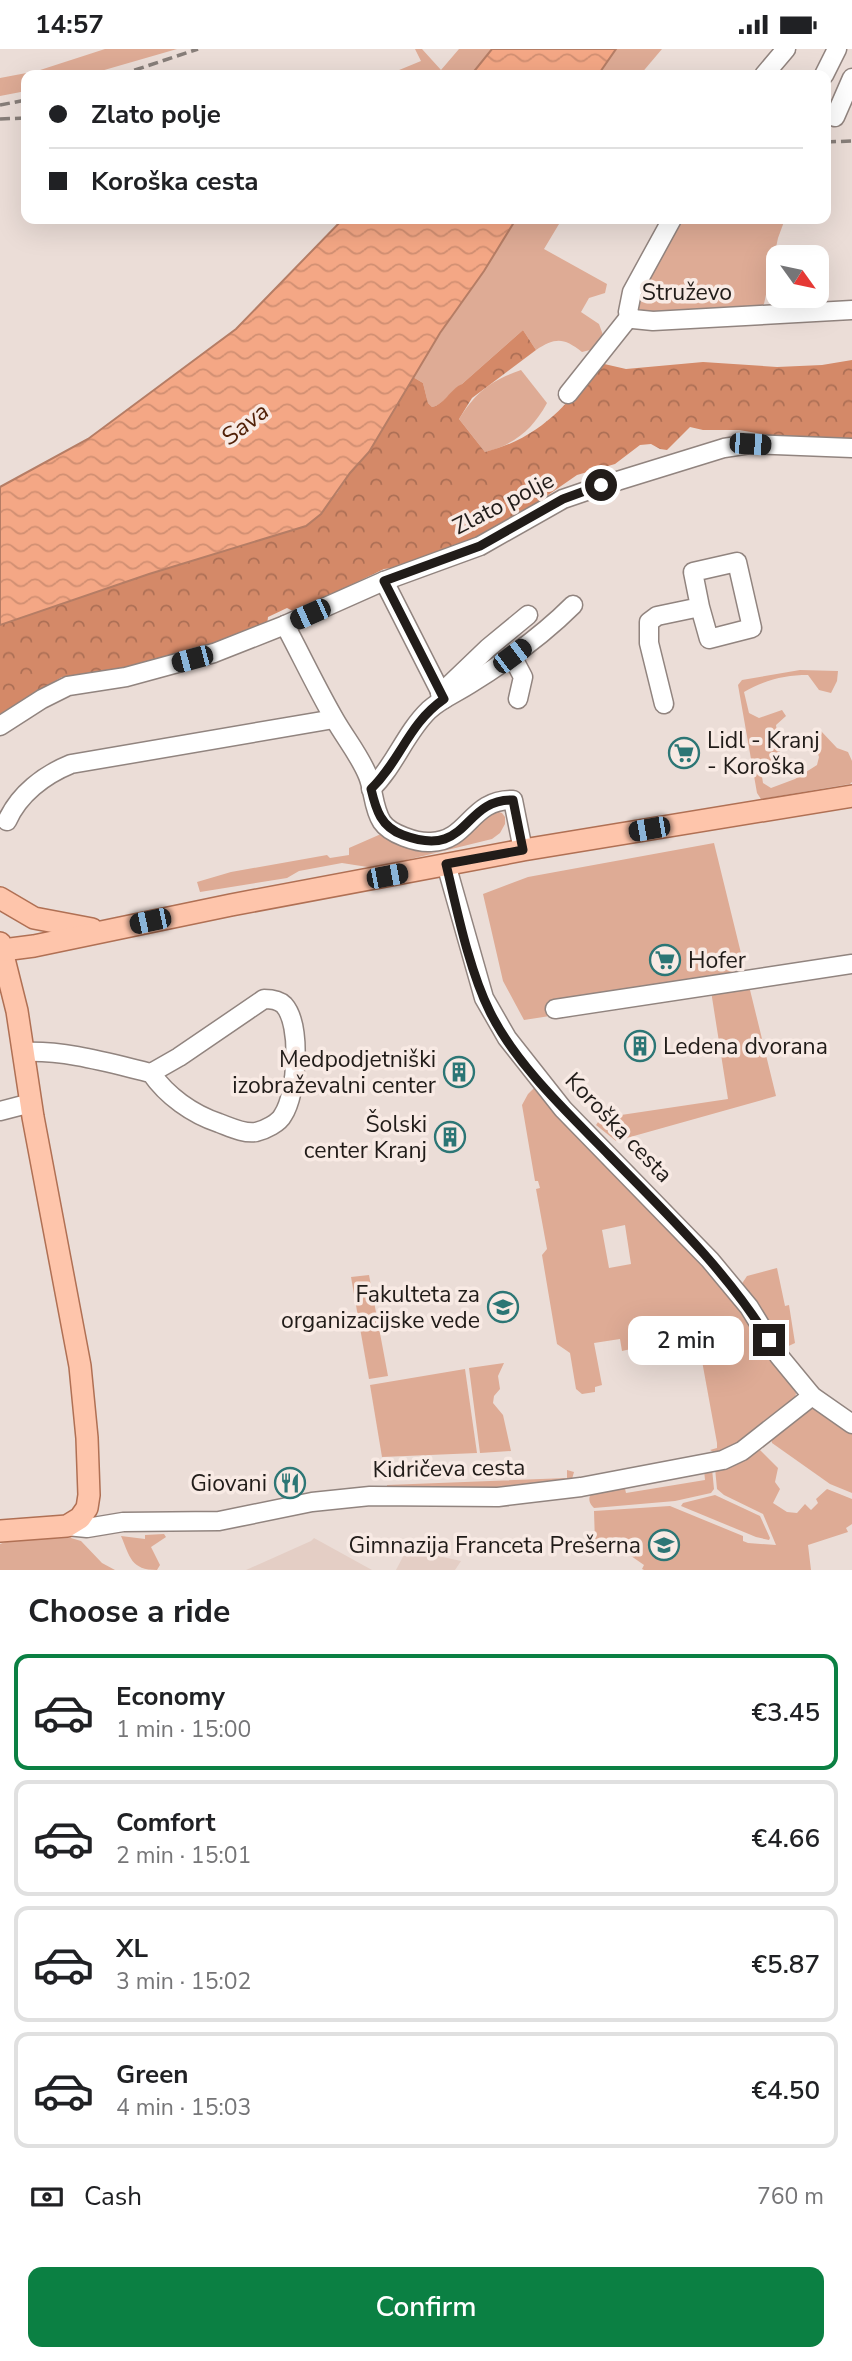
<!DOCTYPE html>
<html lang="en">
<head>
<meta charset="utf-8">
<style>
	:root { --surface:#fff; --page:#f6f6f6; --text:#202124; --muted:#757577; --line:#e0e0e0; --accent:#0b8043 }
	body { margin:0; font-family:"Nunito Sans",sans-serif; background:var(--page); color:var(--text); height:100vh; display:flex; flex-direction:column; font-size:26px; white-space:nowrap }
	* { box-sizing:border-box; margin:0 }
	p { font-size:23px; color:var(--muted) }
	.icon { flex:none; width:38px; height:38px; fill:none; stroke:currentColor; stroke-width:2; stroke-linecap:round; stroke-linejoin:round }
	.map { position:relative; height:1521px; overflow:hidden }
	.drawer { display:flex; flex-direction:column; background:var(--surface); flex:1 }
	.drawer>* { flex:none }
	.guide { position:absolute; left:21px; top:21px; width:810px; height:154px; border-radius:14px; box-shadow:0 7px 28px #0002; display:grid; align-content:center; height:154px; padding:0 28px; background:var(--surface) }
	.needle { width:46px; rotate:123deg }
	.tools { position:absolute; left:766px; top:196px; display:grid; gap:14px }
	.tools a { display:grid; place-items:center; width:63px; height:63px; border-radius:14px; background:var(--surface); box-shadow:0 7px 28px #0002; font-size:35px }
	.end { position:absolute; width:32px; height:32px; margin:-16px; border:9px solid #211c19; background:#fff; box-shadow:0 0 0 4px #fff }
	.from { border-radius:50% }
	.bubble { position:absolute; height:49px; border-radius:14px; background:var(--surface); box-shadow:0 7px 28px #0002; font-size:23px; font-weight:600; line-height:49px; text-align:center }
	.car { position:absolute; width:21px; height:42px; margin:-21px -10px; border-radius:9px; box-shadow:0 0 5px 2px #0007; background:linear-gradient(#222 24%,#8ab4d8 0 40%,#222 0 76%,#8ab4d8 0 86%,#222 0) }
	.guide b { display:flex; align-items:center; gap:24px; height:66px; font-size:26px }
	.guide b+b { border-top:2px solid var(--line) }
	.guide i { width:18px; height:18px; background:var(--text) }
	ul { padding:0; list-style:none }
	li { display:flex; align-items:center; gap:21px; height:116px; margin:0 14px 10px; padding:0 14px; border:4px solid var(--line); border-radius:14px }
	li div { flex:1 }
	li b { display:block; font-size:26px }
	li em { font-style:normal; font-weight:600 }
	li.active { border-color:var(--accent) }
	li>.icon { width:63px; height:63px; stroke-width:1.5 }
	h2 { padding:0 28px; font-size:32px; line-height:84px }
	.pay { display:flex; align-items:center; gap:18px; height:77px; padding:0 28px; font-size:26px }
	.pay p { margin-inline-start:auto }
	.action { display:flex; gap:14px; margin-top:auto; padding:14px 28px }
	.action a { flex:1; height:80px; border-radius:14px; background:var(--accent); color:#fff; font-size:28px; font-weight:600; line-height:80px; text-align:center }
	.status { display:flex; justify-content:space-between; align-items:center; height:49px; padding:0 35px; background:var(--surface); direction:ltr }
	.status svg { height:19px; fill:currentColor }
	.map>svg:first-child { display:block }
	.built { fill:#e4cec5 }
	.green { fill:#deab95; fill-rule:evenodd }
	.forest { fill:url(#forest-crowns) }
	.water { fill:url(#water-waves); stroke:#b57d65; stroke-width:2 }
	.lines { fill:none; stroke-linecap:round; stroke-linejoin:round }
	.minor-casing { stroke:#91847f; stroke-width:21 }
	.major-casing { stroke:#b07054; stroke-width:24 }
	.minor { stroke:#fff; stroke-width:18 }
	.major { stroke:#fec5ab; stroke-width:21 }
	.rail { stroke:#877e79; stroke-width:3.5; stroke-dasharray:10 5; stroke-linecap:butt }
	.route { stroke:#211c19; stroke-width:9 }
	.labels { text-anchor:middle; stroke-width:7; stroke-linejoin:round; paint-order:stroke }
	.street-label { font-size:23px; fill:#211c19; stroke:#f8eae4 }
	.poi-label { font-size:23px; fill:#211c19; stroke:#f8eae4; text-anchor:end }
	.water-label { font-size:24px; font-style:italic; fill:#512108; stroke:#f8eae4 }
</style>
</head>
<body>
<div class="status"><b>14:57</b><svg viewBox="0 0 49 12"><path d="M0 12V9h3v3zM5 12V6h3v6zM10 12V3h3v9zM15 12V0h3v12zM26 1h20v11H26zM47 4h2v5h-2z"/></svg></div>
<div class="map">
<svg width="852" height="1521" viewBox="0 0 852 1521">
	<defs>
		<pattern id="forest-crowns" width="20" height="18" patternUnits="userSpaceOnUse" patternTransform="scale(1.75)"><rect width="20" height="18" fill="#d48968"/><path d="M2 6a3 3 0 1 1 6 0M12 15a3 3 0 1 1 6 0" fill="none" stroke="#ac6f55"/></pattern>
		<pattern id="water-waves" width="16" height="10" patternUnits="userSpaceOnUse" patternTransform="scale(1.75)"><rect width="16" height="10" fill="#f4a785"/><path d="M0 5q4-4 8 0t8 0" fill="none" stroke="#d18f72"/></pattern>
	</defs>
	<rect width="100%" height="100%" fill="#ebddd7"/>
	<g class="built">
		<path d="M314,1489L372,1521H246L311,1492Z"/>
		<path d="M407,1500L461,1512L455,1521H396Z"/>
	</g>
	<g class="green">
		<path d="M105,0H177L87,26H26V42L0,47V29L37,22Z"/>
		<path d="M415,0H422L441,21L459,0H492L471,26H387L421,12Z"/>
		<path d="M616,0H662L640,26H598Z"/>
		<path d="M516,170H562L544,200L607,235L605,244L589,249L581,263L599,275L603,286L594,300L582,303C564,289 556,288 536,301L523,281L462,335C450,341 444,356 432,358L428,354L423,334L413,328C445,273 485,225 516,170Z"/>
		<path d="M676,170H785L778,189L764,255L760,260L673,267L640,263L636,254Z"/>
		<path d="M521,321L547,354C533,380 514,396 485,403L459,370C476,343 490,332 521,321Z"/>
		<path d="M800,621L838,622L837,632L831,644L819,641L808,626C785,626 764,631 744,643L749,664L759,669L782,661L786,667L776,676L781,711L760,715L763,734L771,739L795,730L817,716L819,708L813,689L821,682L837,699L848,703L852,712V733L850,735L761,750L757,744L738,636L742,631Z"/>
		<path d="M496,762L502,764L505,768V775L500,784L492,790L374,819L342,814L299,822L287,829L200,843L197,833L231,823L327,806L330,809L349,806V799L381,785C395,790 408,798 422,802C450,810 474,782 490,763Z"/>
		<path d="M714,794L776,1047L616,1092L596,1076L601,1069L728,1050L711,942L524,971L503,932L483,845L528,828Z"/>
		<path d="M534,1039L579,1090L637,1145L728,1241L772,1312L794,1337L796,1344L795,1350C770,1371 746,1395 715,1404L710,1401L717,1399V1394L700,1301L681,1304L679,1299L669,1300L664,1276L650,1279L646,1285L640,1286L631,1293V1300L622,1302L620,1290L594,1294L602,1336L595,1338V1343L582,1345L576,1340L570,1304L557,1295L542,1206L547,1200L536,1140L540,1139L538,1132H535L522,1056L528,1045ZM625,1176L631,1215L609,1219L602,1181Z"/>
		<path d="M777,1219L785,1257L789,1256L795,1294L780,1301L741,1236L747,1227Z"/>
		<path d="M369,1226L388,1327L369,1330L351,1228Z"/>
		<path d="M504,1314L498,1327L500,1340L494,1347L493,1354L503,1366L511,1402L480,1404L469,1319Z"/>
		<path d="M465,1320L477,1404L382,1408L370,1336Z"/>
		<path d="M816,1358L852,1382V1444L830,1435L772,1394L771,1390L807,1359Z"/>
		<path d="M760,1401L778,1419L775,1433L780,1440L773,1454L787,1463L797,1464L805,1455L811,1461L818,1454L816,1450L827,1440L852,1450V1475L846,1479L848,1483L808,1496L811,1521H644L642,1520L644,1516L621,1500L616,1507L595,1494L594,1462L670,1457L743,1487V1492L748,1494L776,1496L763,1465L724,1446L717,1440L715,1419Z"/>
		<path d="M712,1420L714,1440L711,1444L675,1452L594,1459C589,1454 588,1450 591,1444L624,1435L626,1444L705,1431L704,1421Z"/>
		<path d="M567,1421L574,1423L572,1430L487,1441L387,1439V1436L567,1429Z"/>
		<path d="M715,1446L760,1467L770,1489L769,1491L756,1488L681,1457L683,1454Z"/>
		<path d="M164,1485L166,1488L151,1498L160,1516L157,1521C131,1521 130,1508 121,1487L145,1490V1486Z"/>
		<path d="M71,1489L81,1492L102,1514L115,1521H0V1495L13,1490Z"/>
	</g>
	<path class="forest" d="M523,281L536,301L472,349L459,370L485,403C540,389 567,356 600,314L626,320L703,313L777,318L822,316L852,311V393L781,388L739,381H703L690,378L667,401L660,400L651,395L640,396L615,415L577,426L496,482L401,518L384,520L295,563L287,559L268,568L267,576L158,614L101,626L62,628L0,665V576L149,525L306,477L337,444L350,424L369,403L413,328L423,334L428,354L432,358C444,356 450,340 462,335Z"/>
	<g class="water">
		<path d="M492,0H616L598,26H471Z"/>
		<path d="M343,170H516L484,222L440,284L369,403L350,424L321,465L306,477L149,525L0,576V438L88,390L236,280Z"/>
	</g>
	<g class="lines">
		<g class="minor-casing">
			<g id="minor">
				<path d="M764,26L786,0"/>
				<path d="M824,26L837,0"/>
				<path d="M835,68L852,29"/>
				<path d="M672,170L632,243L628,263L633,270L653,272L852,261"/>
				<path d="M568,345L630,267"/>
				<path d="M384,532L444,650"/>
				<path d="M285,576C302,608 317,640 335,671C346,690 360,707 368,727C374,742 373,759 382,773C390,785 417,794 431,793C469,792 470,750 513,751L523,801"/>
				<path d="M512,607L523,628L518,650"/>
				<path d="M440,645L488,599L528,566"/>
				<path d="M664,655L649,594V573L657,567L700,558L693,523L737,513L752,579L709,590L700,558"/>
				<path d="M0,677L42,650L68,637L126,628L214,604L285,576L384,532L480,497L563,450L601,437L724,399L750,395L852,399"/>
				<path d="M371,740C395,717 405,684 429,661C441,650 456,644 470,635C507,612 542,587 573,556"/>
				<path d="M7,772C19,745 44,726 71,715L334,670"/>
				<path d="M446,815L484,949L507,989L563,1060L710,1211L749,1258L779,1307L812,1347L852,1375"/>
				<path d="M555,960L852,915"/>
				<path d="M23,1003C66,1001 109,1014 151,1024L179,1008L264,950C271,950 279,951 284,956C302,976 297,1045 283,1066C279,1074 265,1081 256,1083C244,1085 230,1078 219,1074C192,1065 167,1047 151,1024"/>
				<path d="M0,1062L31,1054"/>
				<path d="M67,1477L87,1479L123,1473L219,1472L312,1453L370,1447L498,1448L581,1438L723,1411L742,1402L812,1347"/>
			</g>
		</g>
		<g class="major-casing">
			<g id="major">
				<path d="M0,849L34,869L92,880"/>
				<path d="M0,894L17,962L33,1068L80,1317L87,1389L89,1446L87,1459L80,1469L67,1477L0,1482"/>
				<path d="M3,901L34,897L231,856L523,801L852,747"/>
			</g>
		</g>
		<use href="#minor" class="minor"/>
		<use href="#major" class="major"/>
		<g class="rail">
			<path d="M120,26L198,0"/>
			<path d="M0,56L26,51"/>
			<path d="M0,70L26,69"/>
			<path d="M826,93L852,92"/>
		</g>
	</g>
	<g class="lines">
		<path class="route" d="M601,436L563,450L480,497L384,532L444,650C408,675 401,711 371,740C376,761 381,778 403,786C470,811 461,750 513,751L523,801L446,815C457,861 469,921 490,963C517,1017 568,1064 609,1106C666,1164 726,1221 769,1291"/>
	</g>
	<defs>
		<g id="supermarket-ring" transform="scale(1.575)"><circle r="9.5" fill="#f8eae4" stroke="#2c7675" stroke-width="1.5"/><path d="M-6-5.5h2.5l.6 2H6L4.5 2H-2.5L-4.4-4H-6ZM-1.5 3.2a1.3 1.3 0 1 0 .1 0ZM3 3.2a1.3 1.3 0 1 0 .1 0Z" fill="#2c7675"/></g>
		<g id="building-ring" transform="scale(1.575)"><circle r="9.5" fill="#f8eae4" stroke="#2c7675" stroke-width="1.5"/><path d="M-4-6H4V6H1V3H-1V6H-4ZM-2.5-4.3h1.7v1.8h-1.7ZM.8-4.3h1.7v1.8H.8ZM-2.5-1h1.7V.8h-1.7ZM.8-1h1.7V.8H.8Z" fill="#2c7675"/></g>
		<g id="university-ring" transform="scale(1.575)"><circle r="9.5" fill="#f8eae4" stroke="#2c7675" stroke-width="1.5"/><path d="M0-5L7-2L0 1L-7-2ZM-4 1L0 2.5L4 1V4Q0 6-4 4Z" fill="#2c7675"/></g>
		<g id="restaurant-ring" transform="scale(1.575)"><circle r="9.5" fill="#f8eae4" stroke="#2c7675" stroke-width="1.5"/><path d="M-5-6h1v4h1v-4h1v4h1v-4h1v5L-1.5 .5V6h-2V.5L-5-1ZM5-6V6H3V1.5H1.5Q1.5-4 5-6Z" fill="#2c7675"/></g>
		<g id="school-ring" transform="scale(1.575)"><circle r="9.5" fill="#f8eae4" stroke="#2c7675" stroke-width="1.5"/><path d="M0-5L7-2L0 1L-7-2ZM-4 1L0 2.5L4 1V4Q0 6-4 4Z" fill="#2c7675"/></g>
	</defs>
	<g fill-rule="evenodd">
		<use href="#supermarket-ring" x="684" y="704"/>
		<use href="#supermarket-ring" x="665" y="911"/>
		<use href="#building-ring" x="640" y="997"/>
		<use href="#building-ring" x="459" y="1023"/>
		<use href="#building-ring" x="450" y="1088"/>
		<use href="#university-ring" x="503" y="1258"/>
		<use href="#restaurant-ring" x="290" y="1434"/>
		<use href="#school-ring" x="664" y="1496"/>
	</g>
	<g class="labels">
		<g class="street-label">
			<text x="687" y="251">Struževo</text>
			<text transform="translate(503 454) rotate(-27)" y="8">Zlato polje</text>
			<text transform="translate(619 1078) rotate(46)" y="8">Koroška cesta</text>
			<text transform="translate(449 1419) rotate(-1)" y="8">Kidričeva cesta</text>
		</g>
		<g class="poi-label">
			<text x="707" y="699" text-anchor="start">Lidl - Kranj<tspan x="707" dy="26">- Koroška</tspan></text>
			<text x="688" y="919" text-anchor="start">Hofer</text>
			<text x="663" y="1005" text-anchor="start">Ledena dvorana</text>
			<text x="436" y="1018">Medpodjetniški<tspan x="436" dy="26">izobraževalni center</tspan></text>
			<text x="427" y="1083">Šolski<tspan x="427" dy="26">center Kranj</tspan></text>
			<text x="480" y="1253">Fakulteta za<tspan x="480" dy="26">organizacijske vede</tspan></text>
			<text x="267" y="1442">Giovani</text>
			<text x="641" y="1504">Gimnazija Franceta Prešerna</text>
		</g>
		<g class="water-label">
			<text transform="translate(245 375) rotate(-38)" y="8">Sava</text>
		</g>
	</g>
</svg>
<div class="tools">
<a><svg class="needle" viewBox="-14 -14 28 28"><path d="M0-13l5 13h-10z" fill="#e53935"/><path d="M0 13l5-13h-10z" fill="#757577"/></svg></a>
</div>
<i class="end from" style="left:601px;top:436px"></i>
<i class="end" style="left:769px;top:1291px"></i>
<div class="bubble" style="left:628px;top:1267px;width:116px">2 min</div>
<i class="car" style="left:750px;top:395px;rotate:94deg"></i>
<i class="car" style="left:310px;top:565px;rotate:246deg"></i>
<i class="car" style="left:512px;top:607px;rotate:53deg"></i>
<i class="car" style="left:192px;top:610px;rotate:255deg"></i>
<i class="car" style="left:649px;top:780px;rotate:260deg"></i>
<i class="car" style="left:387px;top:827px;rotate:79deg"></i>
<i class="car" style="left:150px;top:872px;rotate:258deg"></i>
<div class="guide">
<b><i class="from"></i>Zlato polje</b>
<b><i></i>Koroška cesta</b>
</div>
</div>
<section class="drawer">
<h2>Choose a ride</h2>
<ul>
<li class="active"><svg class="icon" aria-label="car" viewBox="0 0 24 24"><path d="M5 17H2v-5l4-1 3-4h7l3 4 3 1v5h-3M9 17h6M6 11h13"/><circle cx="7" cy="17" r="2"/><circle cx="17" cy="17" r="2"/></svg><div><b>Economy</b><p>1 min · 15:00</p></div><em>€3.45</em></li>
<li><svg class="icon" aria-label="car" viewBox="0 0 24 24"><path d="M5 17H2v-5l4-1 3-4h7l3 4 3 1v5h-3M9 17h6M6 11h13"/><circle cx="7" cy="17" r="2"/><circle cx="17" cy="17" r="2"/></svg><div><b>Comfort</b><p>2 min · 15:01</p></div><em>€4.66</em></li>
<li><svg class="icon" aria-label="car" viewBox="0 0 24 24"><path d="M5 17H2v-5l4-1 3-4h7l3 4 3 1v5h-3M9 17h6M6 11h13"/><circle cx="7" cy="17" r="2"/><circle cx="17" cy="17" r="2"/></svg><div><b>XL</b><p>3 min · 15:02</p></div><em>€5.87</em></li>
<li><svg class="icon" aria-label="car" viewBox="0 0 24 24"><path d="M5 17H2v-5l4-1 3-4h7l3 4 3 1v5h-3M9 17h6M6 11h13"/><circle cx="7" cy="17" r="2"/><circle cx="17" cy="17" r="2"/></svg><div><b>Green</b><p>4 min · 15:03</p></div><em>€4.50</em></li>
</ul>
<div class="pay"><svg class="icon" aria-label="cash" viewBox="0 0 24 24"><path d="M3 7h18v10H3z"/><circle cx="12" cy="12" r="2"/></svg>Cash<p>760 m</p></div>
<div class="action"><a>Confirm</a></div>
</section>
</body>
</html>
